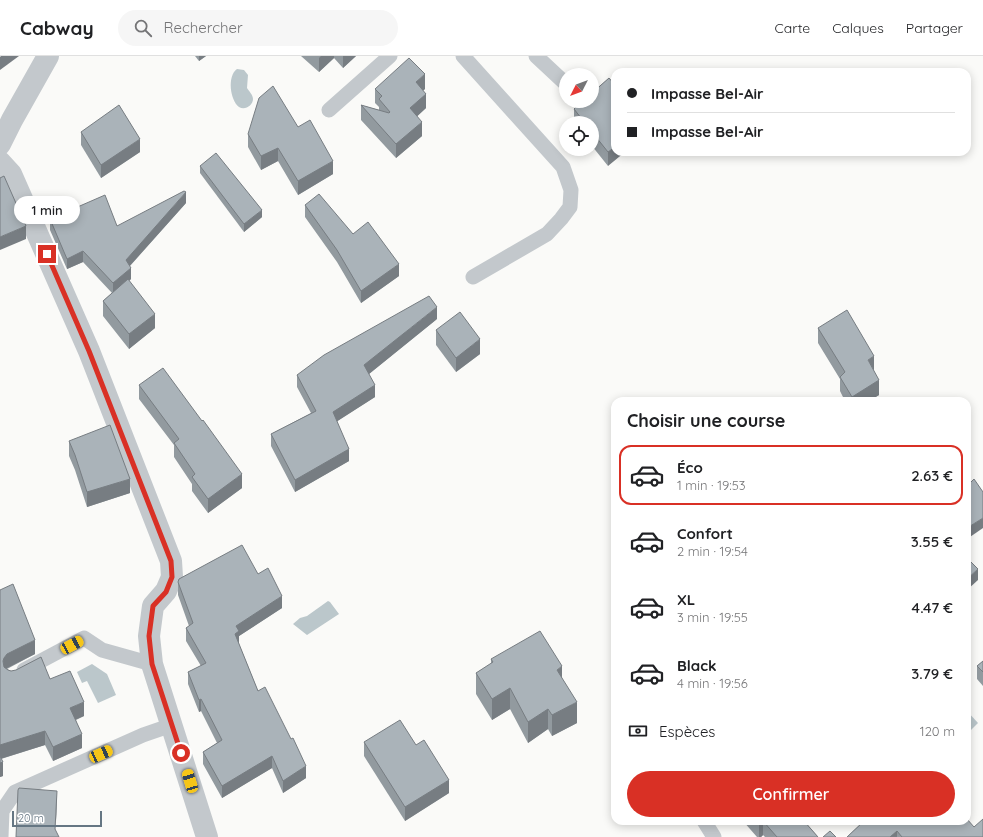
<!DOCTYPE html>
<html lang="fr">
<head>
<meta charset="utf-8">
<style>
	:root { --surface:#fff; --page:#f6f6f6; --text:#202124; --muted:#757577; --line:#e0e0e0; --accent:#d93025 }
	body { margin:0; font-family:Quicksand,sans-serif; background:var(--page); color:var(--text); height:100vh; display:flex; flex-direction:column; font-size:15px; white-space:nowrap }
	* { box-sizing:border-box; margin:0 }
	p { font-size:13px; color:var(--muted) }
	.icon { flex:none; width:22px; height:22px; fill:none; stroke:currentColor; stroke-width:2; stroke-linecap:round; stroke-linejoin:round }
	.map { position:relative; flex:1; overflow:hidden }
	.panel { position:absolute; left:611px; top:341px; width:360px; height:428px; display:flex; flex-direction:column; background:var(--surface); border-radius:12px; box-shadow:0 2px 10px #0003 }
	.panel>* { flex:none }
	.hud { position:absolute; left:611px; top:12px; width:360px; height:88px; border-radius:12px; box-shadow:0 2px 10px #0003; display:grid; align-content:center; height:88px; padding:0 16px; background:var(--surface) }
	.needle { width:26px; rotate:228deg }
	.controls { position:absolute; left:559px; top:12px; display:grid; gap:8px }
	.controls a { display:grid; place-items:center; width:40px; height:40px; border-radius:50%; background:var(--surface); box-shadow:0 2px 10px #0003; font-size:20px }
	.scale { position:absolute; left:12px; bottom:10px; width:90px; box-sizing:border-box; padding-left:4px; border:2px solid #657683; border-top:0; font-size:11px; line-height:14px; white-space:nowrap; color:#657683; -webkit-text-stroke:3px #fff; paint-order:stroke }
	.end { position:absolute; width:18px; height:18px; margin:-9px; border:5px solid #d93025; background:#fff; box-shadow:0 0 0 2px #fff }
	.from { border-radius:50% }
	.bubble { position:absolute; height:28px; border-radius:14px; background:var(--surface); box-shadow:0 2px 10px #0003; font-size:13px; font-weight:600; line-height:28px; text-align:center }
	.car { position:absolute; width:12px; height:24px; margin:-12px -6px; border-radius:5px; box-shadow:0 0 3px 1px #0007; background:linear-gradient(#f5c518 24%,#345 0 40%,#f5c518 0 76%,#345 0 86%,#f5c518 0) }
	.hud b { display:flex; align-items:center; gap:14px; height:38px; font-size:15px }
	.hud b+b { border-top:1px solid var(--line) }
	.hud i { width:10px; height:10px; background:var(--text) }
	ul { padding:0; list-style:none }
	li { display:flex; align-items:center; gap:12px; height:60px; margin:0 8px 6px; padding:0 8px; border:2px solid transparent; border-radius:12px }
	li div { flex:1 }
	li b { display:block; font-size:15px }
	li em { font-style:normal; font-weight:600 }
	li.active { border-color:var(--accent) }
	li>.icon { width:36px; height:36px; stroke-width:1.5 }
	h2 { padding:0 16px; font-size:18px; line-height:48px }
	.pay { display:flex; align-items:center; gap:10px; height:44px; padding:0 16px; font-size:15px }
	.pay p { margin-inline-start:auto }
	.cta { display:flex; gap:8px; margin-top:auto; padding:8px 16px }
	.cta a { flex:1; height:46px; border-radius:24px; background:var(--accent); color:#fff; font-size:16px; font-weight:600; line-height:46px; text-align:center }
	header { display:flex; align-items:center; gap:24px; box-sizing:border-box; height:56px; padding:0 20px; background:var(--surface); border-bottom:1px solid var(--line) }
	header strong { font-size:19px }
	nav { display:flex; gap:22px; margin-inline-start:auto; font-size:14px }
	.search { width:280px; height:36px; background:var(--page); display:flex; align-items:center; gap:10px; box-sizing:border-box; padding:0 14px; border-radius:22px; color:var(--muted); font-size:15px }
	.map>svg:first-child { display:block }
	.water { fill:#bbc7cb }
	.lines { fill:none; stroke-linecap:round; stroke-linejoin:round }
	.service { stroke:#c3c8cc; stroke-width:15 }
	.minor { stroke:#c3c8cc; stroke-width:22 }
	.wall { fill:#929a9f }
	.shaded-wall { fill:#777d82 }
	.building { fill:#aab3b9; stroke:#777d82 }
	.route { stroke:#d93025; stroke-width:5 }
</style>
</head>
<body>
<header>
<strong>Cabway</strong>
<div class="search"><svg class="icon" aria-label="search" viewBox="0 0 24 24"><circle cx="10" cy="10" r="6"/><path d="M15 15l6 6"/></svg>Rechercher</div>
<nav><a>Carte</a><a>Calques</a><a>Partager</a></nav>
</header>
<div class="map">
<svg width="983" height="781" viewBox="0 0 983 781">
	<rect width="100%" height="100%" fill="#fafaf8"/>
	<g class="water">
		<path d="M237,13L244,14L248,19L247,32C249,35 253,39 253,43C253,49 245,55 239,51C230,44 227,20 237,13Z"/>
		<path d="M328,545L330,546L339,558L307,579L293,568L300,562L307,560Z"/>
		<path d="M92,608L107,618L116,639L98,647L87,625L82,627L77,616Z"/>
		<path d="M967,655L978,667L967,678Z"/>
	</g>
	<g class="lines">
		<g class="service">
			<path d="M463,0L563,111L571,134L570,151L561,163L547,178L473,221"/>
			<path d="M536,0L566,28"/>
			<path d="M329,54L390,0"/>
			<path d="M24,614L84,582L102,594L152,608"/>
			<path d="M704,765L714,781"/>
			<path d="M1,781L2,755L15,736L143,679L172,669"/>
		</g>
		<g class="minor">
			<path d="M0,88L12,64L48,0"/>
			<path d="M0,106L11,118L89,295L171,505L172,521L166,535L153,550L149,580L152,608L207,781"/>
		</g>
	</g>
	<g class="wall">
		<path d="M195,0H206L199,5Z"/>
		<path d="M301,0H356L343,12L334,2L319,16Z"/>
		<path d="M609,22L608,110L592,90V67H574V53Z"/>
		<path d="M375,33H425L423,34L426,52L417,60L422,80L396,102L361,64V49L379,54V51L375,47Z"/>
		<path d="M298,71L333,118L298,139L278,105L261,114L248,91V78Z"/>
		<path d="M81,76L140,96L101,122L81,89Z"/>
		<path d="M200,110L262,161L244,176L200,117Z"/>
		<path d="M186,147L130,210L131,223L129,225L155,272L129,293L103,260V245L112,237L83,206L67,213L50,174V163L117,170Z"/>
		<path d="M305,149L353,178L399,220L361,247L337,206L305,161Z"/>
		<path d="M437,263L369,318L375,341L337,365L349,405L295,436L271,390V378L311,357L297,331V319Z"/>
		<path d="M818,272L874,315L879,339L869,345H845L840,335V323L818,287Z"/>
		<path d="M436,274L480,298L456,316L436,289Z"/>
		<path d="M139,329L242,432L208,457L192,435V428L174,401V389L139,343Z"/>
		<path d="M69,385L130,437L87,451L75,414L69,400Z"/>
		<path d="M258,518L282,552L239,580V588L258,635L306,722L283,737L272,712L222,742L203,708V696L217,687L201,655L199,656L188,628V616L201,610L186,585V572L189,570L178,539V526Z"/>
		<path d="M0,534L35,598L7,613L11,615L50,623L84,660L76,664L82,692L53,705L45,689L1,703L3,720L0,721Z"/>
		<path d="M491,603L562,622L577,667L552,680L548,673L528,687L510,653L492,664L476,638V617L491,608Z"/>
		<path d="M983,605V630L977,623V610Z"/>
		<path d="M364,686L416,689L449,737L405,765L364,700Z"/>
		<path d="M743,765H804L818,781H765L763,779L761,781H757Z"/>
		<path d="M864,765L974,771L983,781H847Z"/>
	</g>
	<g class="shaded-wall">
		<path d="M1,0H19L0,14V1Z"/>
		<path d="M199,0H206L199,5Z"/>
		<path d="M321,0H334V2L319,16V2Z"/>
		<path d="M343,0H356L343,12Z"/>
		<path d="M425,18V33L416,41V26Z"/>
		<path d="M426,38V52L410,67V52Z"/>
		<path d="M422,66V80L396,102V88Z"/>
		<path d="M140,83V96L101,122V109Z"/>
		<path d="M615,91V96H625L608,110V96Z"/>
		<path d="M278,92V105L261,114V100Z"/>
		<path d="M333,105V118L298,139V125Z"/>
		<path d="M186,136V147L126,214V204Z"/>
		<path d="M262,154V161L244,176V168Z"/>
		<path d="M26,170V183L0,194V181Z"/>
		<path d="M83,195V206L67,213V203Z"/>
		<path d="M399,208V220L361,247V235Z"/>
		<path d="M131,212V223L113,238V227Z"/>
		<path d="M437,251V263L364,322V309Z"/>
		<path d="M155,258V272L129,293V278Z"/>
		<path d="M480,283V298L456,316V302Z"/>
		<path d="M874,300V315L868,304Z"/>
		<path d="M879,324V339L869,345H852V341Z"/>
		<path d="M375,329V341L333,368V356Z"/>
		<path d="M349,393V405L295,436V424Z"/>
		<path d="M242,418V432L208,457V443Z"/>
		<path d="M130,423V437L87,451V436Z"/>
		<path d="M983,462V472L967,483V472Z"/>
		<path d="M978,513V524L967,534V523Z"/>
		<path d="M282,540V552L239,580V587L235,591V578L236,570Z"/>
		<path d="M35,584V598L7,612L4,616L3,605L4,602L7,598Z"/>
		<path d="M562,610V631L557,614Z"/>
		<path d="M510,632V653L492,664V643Z"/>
		<path d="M201,643V655L199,656V644Z"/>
		<path d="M84,646V660L70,666V652Z"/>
		<path d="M577,646V667L552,680V659Z"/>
		<path d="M548,653V673L528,687V666Z"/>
		<path d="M45,675V689L0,703V689Z"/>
		<path d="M82,678V692L53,705V691Z"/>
		<path d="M272,700V712L222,742V730Z"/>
		<path d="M3,706V720L0,721V707Z"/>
		<path d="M306,710V722L283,737V725Z"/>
		<path d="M449,724V737L405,765V751Z"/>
		<path d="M57,735V749L55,781Z"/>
		<path d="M763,765V779L761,781H759V768Z"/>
		<path d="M897,775V781H890Z"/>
	</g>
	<g class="building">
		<path d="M409,2L425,18L416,26L426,38L410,52L422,66L396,88L361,49L389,57L390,56L379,43L382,40L375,33Z"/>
		<path d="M609,22L615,29V91L608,96L592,76V67H585L574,53L582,45H592V37Z"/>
		<path d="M273,30L298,71L310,64L333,105L298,125L278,92L261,100L248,78L259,42Z"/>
		<path d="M119,49L140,83L101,109L81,76Z"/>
		<path d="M216,97L262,154L244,168L200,110Z"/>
		<path d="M4,120L26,170L0,181V122Z"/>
		<path d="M184,135L186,136L126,204L131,212L113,227L83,195L67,203L50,163L105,139L117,170Z"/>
		<path d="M319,138L353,178L368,166L399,208L361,235L337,194L305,149Z"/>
		<path d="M128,223L155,258L129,278L103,245Z"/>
		<path d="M429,240L437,251L364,309L375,329L333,356L349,393L295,424L271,378L316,355L297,319L324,299Z"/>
		<path d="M847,254L874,300L868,304L879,324L852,341L840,321L845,316L818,272Z"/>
		<path d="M460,256L480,283L456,302L436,274Z"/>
		<path d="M163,312L202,365L203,364L242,418L208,443L192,421L195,418L174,387L179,383L139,329Z"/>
		<path d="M110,369L130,423L87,436L75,399L69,385Z"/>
		<path d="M974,423L983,436V462L967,472V430Z"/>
		<path d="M242,489L258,518L268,512L282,540L236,570L239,575L235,578L258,635L265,631L291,683L293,682L306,710L283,725L272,700L222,730L203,696L222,684L201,643L199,644L188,616L206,607L186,572L193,567L178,526L179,523Z"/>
		<path d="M967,502L978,513L967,523Z"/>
		<path d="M13,528L35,584L7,598L4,602L3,605L4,611L8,614L11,615L16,614L41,601L50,623L70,615L84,646L70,652L82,678L53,691L45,675L0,689V534Z"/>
		<path d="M540,575L562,610L557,614L577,646L552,659L548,653L528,666L510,632L492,643L476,617L493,606L491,603Z"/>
		<path d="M983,605V616L977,610Z"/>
		<path d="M400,664L416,689L424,684L449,724L405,751L364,686Z"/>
		<path d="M0,700L3,706L0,707Z"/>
		<path d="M19,732L57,735L55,773L59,781H16L18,734Z"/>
		<path d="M967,763L974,771L983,763V781H902L897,775L890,781H847L864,765H967Z"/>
		<path d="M756,765H762L759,768Z"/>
		<path d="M763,765H804L818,781H777Z"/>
		<path d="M830,775L836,781H823Z"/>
	</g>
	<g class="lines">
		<path class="route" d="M47,198L89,295L171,505L172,521L166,536L153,550L149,580L152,608L181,697"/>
	</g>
</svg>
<div class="controls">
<a><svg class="needle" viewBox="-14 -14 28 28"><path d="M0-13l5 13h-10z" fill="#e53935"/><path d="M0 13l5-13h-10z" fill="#757577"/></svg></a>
<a><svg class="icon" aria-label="locate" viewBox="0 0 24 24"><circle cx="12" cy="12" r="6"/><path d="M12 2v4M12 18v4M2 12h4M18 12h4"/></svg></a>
</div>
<div class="scale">20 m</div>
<i class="end from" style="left:181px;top:697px"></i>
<i class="end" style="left:47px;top:198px"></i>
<div class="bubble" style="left:14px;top:140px;width:66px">1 min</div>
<i class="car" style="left:72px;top:589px;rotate:62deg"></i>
<i class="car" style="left:101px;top:698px;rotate:66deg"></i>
<i class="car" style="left:190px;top:725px;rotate:343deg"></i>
<div class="hud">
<b><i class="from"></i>Impasse Bel-Air</b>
<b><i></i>Impasse Bel-Air</b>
</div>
<section class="panel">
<h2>Choisir une course</h2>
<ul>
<li class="active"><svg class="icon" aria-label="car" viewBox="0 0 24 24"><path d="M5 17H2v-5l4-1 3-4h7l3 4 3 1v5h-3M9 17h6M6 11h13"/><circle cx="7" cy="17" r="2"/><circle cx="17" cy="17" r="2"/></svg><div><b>Éco</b><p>1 min · 19:53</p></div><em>2.63 €</em></li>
<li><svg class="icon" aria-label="car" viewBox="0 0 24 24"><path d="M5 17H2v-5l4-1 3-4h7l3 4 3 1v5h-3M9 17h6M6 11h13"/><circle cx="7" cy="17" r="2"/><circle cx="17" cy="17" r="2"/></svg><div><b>Confort</b><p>2 min · 19:54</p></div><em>3.55 €</em></li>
<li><svg class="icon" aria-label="car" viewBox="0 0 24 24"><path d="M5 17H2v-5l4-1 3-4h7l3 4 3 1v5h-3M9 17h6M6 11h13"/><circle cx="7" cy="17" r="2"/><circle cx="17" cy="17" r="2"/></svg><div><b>XL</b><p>3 min · 19:55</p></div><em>4.47 €</em></li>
<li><svg class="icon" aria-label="car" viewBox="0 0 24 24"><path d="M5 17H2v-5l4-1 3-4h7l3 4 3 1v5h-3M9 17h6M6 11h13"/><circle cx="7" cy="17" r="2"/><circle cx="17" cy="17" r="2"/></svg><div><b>Black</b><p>4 min · 19:56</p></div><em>3.79 €</em></li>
</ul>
<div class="pay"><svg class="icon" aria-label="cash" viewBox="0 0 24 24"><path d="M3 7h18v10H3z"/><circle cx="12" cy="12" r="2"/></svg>Espèces<p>120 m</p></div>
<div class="cta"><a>Confirmer</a></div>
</section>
</div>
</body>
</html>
